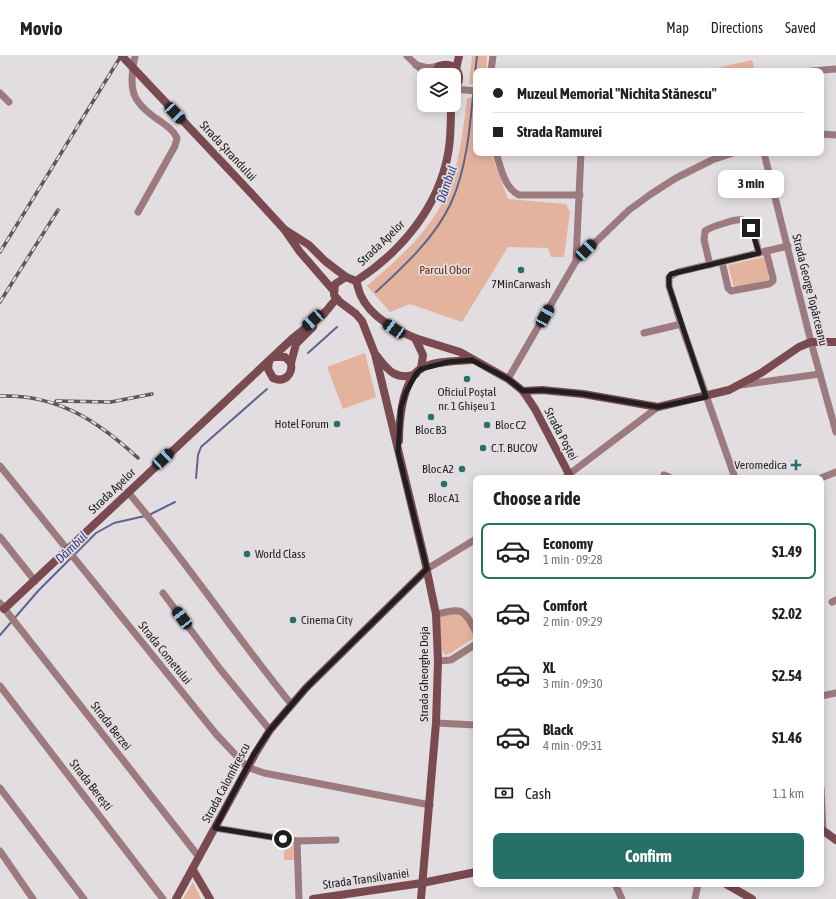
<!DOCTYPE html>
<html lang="en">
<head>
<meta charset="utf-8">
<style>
	:root { --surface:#fff; --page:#f6f6f6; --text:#222; --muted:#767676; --line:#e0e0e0; --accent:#277068 }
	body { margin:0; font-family:"Asap Condensed",sans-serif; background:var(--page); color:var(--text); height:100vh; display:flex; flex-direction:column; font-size:15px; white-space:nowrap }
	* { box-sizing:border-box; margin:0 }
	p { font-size:13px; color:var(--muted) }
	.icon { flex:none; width:22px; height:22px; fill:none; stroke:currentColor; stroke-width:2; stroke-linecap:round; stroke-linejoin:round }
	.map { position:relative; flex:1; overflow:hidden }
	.drawer { position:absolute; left:473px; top:419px; width:351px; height:412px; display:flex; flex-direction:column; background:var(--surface); border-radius:8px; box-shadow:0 2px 10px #0003 }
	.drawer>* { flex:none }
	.top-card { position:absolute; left:473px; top:12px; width:351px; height:88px; border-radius:8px; box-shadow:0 2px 10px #0003; display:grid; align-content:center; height:88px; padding:0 20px; background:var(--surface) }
	.fabs { position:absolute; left:417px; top:12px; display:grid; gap:8px }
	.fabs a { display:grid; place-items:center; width:44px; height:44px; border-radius:8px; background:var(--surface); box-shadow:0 2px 10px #0003; font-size:20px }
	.end { position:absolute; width:18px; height:18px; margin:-9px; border:5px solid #201e1f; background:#fff; box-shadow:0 0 0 2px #fff }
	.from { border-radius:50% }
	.bubble { position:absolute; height:28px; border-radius:8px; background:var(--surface); box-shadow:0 2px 10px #0003; font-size:13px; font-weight:700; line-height:28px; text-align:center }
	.car { position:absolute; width:12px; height:24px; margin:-12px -6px; border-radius:5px; box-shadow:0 0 3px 1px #0007; background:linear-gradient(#222 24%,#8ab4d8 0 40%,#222 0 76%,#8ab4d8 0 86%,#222 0) }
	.top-card b { display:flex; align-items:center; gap:14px; height:38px; font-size:15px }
	.top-card b+b { border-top:1px solid var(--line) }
	.top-card i { width:10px; height:10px; background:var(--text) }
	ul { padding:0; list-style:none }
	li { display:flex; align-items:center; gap:12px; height:56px; margin:0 8px 6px; padding:0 12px; border:2px solid transparent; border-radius:8px }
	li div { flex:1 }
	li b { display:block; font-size:15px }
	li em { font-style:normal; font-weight:700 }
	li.current { border-color:var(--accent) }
	li>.icon { width:36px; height:36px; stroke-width:1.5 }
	h2 { padding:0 20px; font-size:18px; line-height:48px }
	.pay { display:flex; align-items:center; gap:10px; height:44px; padding:0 20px; font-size:15px }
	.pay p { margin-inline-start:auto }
	.button { display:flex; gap:8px; margin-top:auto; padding:8px 20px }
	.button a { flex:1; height:46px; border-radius:8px; background:var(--accent); color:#fff; font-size:16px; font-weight:700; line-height:46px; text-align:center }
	header { display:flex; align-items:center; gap:24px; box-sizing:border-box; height:56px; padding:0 20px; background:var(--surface); border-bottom:1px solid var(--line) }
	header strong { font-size:19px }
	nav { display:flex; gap:22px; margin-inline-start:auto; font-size:14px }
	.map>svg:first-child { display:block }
	.green { fill:#e4b39d }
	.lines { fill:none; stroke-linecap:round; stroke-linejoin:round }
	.stream { stroke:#5f638f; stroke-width:2 }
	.street { stroke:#9c7a7d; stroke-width:7 }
	.secondary { stroke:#794a4f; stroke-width:8 }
	.rail-casing { stroke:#5b5859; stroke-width:3.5 }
	.rail { stroke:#e2dde0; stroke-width:2; stroke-dasharray:6; stroke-linecap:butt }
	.secondary-bridge { stroke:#794a4f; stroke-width:8 }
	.route { stroke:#201e1f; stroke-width:5 }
	.poi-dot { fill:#277068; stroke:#e2dde0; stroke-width:1.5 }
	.labels { text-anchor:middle; stroke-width:3.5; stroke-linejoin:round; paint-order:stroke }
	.street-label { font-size:12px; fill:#201e1f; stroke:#e2dde0 }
	.park-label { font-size:12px; fill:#6a2b09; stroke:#e2dde0 }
	.poi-label { font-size:12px; fill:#201e1f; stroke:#e2dde0 }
	.water-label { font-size:13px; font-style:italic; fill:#3c3c89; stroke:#e2dde0 }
</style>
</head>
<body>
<header>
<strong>Movio</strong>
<nav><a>Map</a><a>Directions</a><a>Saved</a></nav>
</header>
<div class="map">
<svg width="836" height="843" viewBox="0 0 836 843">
	<rect width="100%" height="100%" fill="#e2dde0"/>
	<g class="green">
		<path d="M472,0H487L486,15H476V28H469Z"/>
		<path d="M752,4L755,15H713L712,13Z"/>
		<path d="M467,42H476V97H491L508,143L566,148L570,156L564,201H551L548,192L508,191L462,266L410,248L390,256L367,230C396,204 427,179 444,143C459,115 463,73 467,42Z"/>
		<path d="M764,201L769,224L734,232L728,209Z"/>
		<path d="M365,297L376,341L343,353L327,311Z"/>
		<path d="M453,557L462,558L475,581L451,597L445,599L442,594L439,561Z"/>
		<path d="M284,786L293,788L294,804H284Z"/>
		<path d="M193,826L201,843H183Z"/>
	</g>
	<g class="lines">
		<g class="stream">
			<path d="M376,236C403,211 435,182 451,147C471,103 471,48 477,0"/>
			<path d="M308,297L337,271"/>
			<path d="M196,422L198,399L201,391L267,333"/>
			<path d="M149,459L175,446"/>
			<path d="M0,579L38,535L96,477L114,467L145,460"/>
		</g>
		<g class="street">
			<path d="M135,0C128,34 131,46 160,65C167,70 173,74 177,82L175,90L138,156"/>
			<path d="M407,0L427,19"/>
			<path d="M416,9L428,12L439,10"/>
			<path d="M491,15L493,0"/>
			<path d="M811,15L836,13"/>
			<path d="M455,33L476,35"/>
			<path d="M0,37L9,46"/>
			<path d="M821,78L836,79"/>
			<path d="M496,97C501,111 504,132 519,139H580"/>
			<path d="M764,97L811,286L836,376"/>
			<path d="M576,205L581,97"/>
			<path d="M722,206L728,232L731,235L769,228L773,225V222L766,195"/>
			<path d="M710,209L704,184L705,175C711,171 718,169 725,167C755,156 752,174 759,197"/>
			<path d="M644,277L681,268"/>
			<path d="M508,323L576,205L629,154L651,138L676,122L712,104L733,97"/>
			<path d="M741,329L820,318"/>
			<path d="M0,410L216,678L247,711L264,717L430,749"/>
			<path d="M664,419L671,422"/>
			<path d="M564,422L658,351"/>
			<path d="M735,422L681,268L669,230V221L678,216L788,190"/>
			<path d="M821,422L836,416"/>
			<path d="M128,436C185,504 235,579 291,648"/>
			<path d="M0,481L35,525"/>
			<path d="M427,513L476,483"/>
			<path d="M163,537L220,613L270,674"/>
			<path d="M832,546L836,544"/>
			<path d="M0,547L199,801"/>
			<path d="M436,558C463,552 463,552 476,576"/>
			<path d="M438,605L451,604L476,588"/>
			<path d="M0,630L163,843"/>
			<path d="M821,640L836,637"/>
			<path d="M436,667L476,669"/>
			<path d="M0,732L84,843"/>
			<path d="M821,732L823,775"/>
			<path d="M215,772L297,785L336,784"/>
			<path d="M297,785L299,843"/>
			<path d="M0,795L33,843"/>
			<path d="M615,828L622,843"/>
			<path d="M695,843L698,828"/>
		</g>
		<g class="secondary">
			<path d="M456,13L459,0"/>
			<path d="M433,19L439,10C455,4 466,21 454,33"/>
			<path d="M250,136L284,173L300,196L333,234"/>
			<path d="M284,173L309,189L325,205L346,221L356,225C358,230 359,236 361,240C371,261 394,273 415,282L423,299L421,313"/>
			<path d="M346,221L335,228L334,239L340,246L356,258L362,265L375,298L424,501L436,558L438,605L436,667L421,843"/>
			<path d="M356,225C401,196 438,152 448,98C451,82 451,65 451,49"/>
			<path d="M323,259L336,243"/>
			<path d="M415,282L460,296L508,323L523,335L535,353L571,422"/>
			<path d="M377,300C388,315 397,325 416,318"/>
			<path d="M269,306L268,313L273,322C284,327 293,319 291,307L285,301H275"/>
			<path d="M291,307L296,288L313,271"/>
			<path d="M523,335L542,334L583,338L658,351L729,334L761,317L799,291L811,286H836"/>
			<path d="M399,385C399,365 402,327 420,313C431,305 458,305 471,304"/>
			<path d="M4,553L293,282L325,256"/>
			<path d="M821,773L836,784"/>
			<path d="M193,814L210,843"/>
			<path d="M726,828L752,843"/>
			<path d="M176,843L255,698L270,674L306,632L427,513"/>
			<path d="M313,843L422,827L476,816"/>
		</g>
		<g class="rail-casing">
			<g id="rail">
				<path d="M0,196L121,0"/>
				<path d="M0,246L58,154"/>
				<path d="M0,340C57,338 98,365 138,402"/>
				<path d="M56,345L111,346L152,338"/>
			</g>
		</g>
		<use href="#rail" class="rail"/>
		<path class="secondary-bridge" d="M122,0L250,136"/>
	</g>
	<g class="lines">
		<path class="route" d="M283,783L215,772L254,698L270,674L306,632L427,513L398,396L401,351L406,336L416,318L421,313L448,306L472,304L508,323L523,335L542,334L583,338L658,351L706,341L669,230V221L671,218L759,197L751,172"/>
	</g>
	<g class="poi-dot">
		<circle cx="521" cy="214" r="4"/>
		<circle cx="467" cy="323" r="4"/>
		<circle cx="431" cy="361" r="4"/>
		<circle cx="337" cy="368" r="4"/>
		<circle cx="487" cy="369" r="4"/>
		<circle cx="483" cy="392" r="4"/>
		<path d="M794 403h4v4h4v4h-4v4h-4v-4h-4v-4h4z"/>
		<circle cx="462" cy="413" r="4"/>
		<circle cx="444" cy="428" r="4"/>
		<circle cx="247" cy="498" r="4"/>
		<circle cx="293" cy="564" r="4"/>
	</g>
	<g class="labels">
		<g class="street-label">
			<text transform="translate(228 95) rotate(47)" y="4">Strada Ștrandului</text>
			<text transform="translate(381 187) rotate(-44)" y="4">Strada Apelor</text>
			<text transform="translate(810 234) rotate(76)" y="4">Strada George Topârceanu</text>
			<text transform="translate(561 378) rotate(62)" y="4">Strada Poștei</text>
			<text transform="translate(112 435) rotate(-44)" y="4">Strada Apelor</text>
			<text transform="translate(165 597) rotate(51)" y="4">Strada Cometului</text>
			<text transform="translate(424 618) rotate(-90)" y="4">Strada Gheorghe Doja</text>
			<text transform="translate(111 670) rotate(52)" y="4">Strada Berzei</text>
			<text transform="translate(226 727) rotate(-62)" y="4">Strada Calomfirescu</text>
			<text transform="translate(91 729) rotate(52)" y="4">Strada Berești</text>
			<text transform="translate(366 823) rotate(-8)" y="4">Strada Transilvaniei</text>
		</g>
		<g class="park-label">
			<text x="445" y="218">Parcul Obor</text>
		</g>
		<g class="poi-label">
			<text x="521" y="232">7MinCarwash</text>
			<text x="467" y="340">Oficiul Poștal<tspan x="467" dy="14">nr. 1 Ghișeu 1</tspan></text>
			<text x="329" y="372" text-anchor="end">Hotel Forum</text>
			<text x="495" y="373" text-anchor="start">Bloc C2</text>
			<text x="431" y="378">Bloc B3</text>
			<text x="491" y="396" text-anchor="start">C.T. BUCOV</text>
			<text x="787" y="413" text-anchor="end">Veromedica</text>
			<text x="454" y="417" text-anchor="end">Bloc A2</text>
			<text x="444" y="446">Bloc A1</text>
			<text x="255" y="502" text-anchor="start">World Class</text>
			<text x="301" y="568" text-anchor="start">Cinema City</text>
		</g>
		<g class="water-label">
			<text transform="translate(446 128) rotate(-71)" y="5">Dâmbul</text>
			<text transform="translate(71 491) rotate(-44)" y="5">Dâmbul</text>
		</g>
	</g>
</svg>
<div class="fabs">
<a><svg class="icon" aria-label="layers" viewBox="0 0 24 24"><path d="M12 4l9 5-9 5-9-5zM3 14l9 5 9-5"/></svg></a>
</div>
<i class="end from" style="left:283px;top:783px"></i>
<i class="end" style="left:751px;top:172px"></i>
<div class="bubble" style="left:718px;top:114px;width:66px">3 min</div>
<i class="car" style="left:175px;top:57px;rotate:137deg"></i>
<i class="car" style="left:586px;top:194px;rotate:45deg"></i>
<i class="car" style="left:545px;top:260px;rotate:29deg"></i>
<i class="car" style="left:313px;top:264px;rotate:228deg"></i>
<i class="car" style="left:394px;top:273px;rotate:305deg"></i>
<i class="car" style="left:163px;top:403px;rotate:47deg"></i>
<i class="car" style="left:182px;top:562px;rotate:323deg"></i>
<div class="top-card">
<b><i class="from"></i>Muzeul Memorial &quot;Nichita Stănescu&quot;</b>
<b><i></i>Strada Ramurei</b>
</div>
<section class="drawer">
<h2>Choose a ride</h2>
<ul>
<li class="current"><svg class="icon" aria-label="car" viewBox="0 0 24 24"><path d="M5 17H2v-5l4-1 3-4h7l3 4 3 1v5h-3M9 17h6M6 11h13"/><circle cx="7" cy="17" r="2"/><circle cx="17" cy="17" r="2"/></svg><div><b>Economy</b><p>1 min · 09:28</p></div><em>$1.49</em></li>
<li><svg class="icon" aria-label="car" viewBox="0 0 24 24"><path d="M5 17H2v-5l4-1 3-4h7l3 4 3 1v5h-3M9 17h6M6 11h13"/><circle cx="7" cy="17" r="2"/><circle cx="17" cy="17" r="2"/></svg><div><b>Comfort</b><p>2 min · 09:29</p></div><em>$2.02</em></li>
<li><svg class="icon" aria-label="car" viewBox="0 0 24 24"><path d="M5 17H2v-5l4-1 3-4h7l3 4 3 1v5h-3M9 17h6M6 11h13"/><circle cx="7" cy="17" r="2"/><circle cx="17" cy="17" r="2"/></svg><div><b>XL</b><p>3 min · 09:30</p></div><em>$2.54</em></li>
<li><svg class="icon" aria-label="car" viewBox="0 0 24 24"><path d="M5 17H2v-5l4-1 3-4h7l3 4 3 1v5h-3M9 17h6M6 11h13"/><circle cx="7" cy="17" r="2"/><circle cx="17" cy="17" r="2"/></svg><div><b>Black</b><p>4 min · 09:31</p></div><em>$1.46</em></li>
</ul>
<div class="pay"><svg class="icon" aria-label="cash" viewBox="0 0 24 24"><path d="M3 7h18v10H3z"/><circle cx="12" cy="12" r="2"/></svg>Cash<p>1.1 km</p></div>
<div class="button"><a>Confirm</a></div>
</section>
</div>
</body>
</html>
